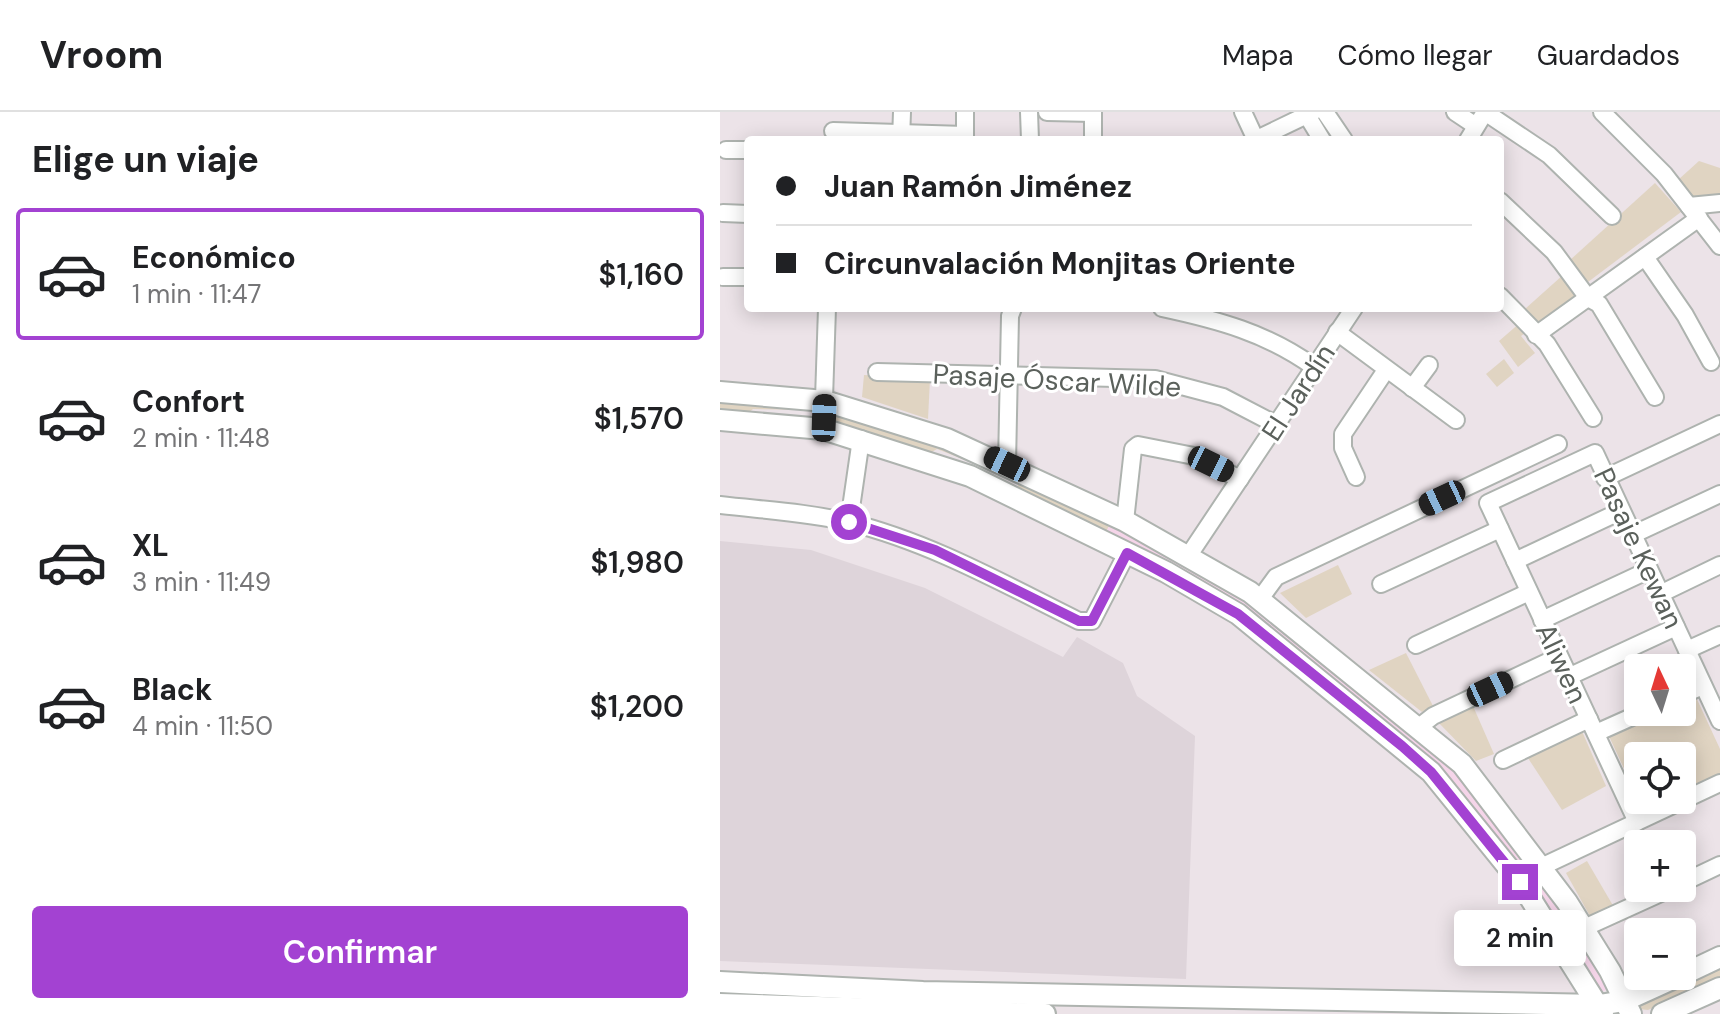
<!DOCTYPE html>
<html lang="es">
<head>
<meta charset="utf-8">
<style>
	:root { --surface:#fff; --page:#f2f2f2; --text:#202124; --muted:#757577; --line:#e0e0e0; --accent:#a342d2 }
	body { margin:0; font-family:"DM Sans",sans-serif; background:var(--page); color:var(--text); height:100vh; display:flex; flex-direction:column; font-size:30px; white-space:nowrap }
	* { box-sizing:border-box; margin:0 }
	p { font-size:26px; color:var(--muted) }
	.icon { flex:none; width:44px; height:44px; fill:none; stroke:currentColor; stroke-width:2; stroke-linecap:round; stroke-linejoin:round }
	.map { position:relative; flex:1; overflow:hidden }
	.details { display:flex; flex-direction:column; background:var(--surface); width:720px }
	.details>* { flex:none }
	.guide { position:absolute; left:24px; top:24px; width:760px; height:176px; border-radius:8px; box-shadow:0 4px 20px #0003; display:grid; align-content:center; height:176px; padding:0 32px; background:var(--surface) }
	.needle { width:52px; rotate:356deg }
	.fabs { position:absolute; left:904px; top:542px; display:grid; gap:16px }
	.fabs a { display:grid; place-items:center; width:72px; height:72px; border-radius:8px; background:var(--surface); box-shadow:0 4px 20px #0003; font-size:40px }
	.end { position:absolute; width:36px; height:36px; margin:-18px; border:10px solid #a342d2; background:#fff; box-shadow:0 0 0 4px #fff }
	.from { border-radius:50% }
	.bubble { position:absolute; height:56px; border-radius:8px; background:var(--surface); box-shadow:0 4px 20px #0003; font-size:26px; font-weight:600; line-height:56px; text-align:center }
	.car { position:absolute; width:24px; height:48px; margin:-24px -12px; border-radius:10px; box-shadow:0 0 6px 2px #0007; background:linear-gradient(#222 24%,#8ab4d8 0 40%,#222 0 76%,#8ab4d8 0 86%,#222 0) }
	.guide b { display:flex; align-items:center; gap:28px; height:76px; font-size:30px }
	.guide b+b { border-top:2px solid var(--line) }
	.guide i { width:20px; height:20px; background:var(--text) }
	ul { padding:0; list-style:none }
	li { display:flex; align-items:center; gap:24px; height:132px; margin:0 16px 12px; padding:0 16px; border:4px solid transparent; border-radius:8px }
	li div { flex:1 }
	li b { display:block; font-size:30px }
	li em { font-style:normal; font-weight:600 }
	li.selected { border-color:var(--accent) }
	li>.icon { width:72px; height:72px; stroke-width:1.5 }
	h2 { padding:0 32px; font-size:36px; line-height:96px }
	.cta { display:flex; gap:16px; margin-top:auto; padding:16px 32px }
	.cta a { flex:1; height:92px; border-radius:8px; background:var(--accent); color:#fff; font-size:32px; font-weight:600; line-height:92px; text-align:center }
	header { display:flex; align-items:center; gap:48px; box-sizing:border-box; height:112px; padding:0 40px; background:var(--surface); border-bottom:2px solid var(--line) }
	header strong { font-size:38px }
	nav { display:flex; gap:44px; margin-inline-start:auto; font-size:28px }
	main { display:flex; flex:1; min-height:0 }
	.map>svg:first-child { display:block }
	.education { fill:#ded4da }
	.green { fill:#e0d4c2 }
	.sand { fill:#f5d5e9 }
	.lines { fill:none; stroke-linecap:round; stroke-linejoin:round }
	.minor-casing { stroke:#aeb3af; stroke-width:20 }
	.tertiary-casing { stroke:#aeb3af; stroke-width:24 }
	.minor { stroke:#fff; stroke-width:16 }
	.tertiary { stroke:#fff; stroke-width:20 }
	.route { stroke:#a342d2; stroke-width:10 }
	.labels { text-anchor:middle; stroke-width:6; stroke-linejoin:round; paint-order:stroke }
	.street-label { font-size:28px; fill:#5b615c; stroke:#fff }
</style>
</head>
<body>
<header>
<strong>Vroom</strong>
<nav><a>Mapa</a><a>Cómo llegar</a><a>Guardados</a></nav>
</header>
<main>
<section class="details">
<h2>Elige un viaje</h2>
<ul>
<li class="selected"><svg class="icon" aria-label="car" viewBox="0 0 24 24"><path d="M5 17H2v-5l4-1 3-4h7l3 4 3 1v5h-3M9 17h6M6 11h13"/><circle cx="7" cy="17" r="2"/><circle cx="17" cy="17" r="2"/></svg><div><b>Económico</b><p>1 min · 11:47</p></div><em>$1,160</em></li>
<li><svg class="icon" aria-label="car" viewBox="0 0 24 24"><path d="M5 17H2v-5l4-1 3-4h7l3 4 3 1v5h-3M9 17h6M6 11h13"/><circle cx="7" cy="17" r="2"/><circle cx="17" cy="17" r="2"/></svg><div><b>Confort</b><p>2 min · 11:48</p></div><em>$1,570</em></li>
<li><svg class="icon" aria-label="car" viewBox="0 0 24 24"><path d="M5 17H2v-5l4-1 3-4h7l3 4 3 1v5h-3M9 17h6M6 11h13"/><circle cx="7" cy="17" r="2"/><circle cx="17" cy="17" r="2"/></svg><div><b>XL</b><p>3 min · 11:49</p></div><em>$1,980</em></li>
<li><svg class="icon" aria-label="car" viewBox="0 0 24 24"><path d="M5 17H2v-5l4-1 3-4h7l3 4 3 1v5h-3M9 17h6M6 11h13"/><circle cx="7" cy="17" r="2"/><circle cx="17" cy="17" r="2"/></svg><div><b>Black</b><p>4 min · 11:50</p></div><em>$1,200</em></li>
</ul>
<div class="cta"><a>Confirmar</a></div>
</section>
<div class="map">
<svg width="1000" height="902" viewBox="0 0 1000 902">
	<rect width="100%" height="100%" fill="#ece3e8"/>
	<path class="education" d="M0,429L91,438L205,476L343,545L357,525L403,551L417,584L475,624L466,867L0,849Z"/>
	<g class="green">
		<path d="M979,49L1000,56V85L974,87L958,68Z"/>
		<path d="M935,71L961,100L868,170L849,149Z"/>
		<path d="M843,163L862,184L820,213L805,197Z"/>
		<path d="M801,210L808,219L801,224L815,241L798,255L779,229Z"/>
		<path d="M784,247L794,261L777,275L766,262Z"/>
		<path d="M144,263L210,267L208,307L142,285Z"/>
		<path d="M0,286L90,296V298L33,297L27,302L0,301Z"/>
		<path d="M116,301L254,343L273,359L217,337L210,341L117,311L113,305Z"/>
		<path d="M297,369L391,410L385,422L299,378Z"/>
		<path d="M618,453L632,482L586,506L560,481Z"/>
		<path d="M686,541L713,594L702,600L649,558Z"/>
		<path d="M975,583L1000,637V662L962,680V644H918V687L888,622L936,600H962V588Z"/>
		<path d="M753,594L774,642L756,649L717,609Z"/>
		<path d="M861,617L886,674L842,698L806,643Z"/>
		<path d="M867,749L895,797L871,806L846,761Z"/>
		<path d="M1000,851V865L928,898L919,897L918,890Z"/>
	</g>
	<path class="sand" d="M391,410L526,486L747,669L868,835L888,877L879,881L654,603L385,422Z"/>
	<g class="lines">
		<g class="minor-casing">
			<g id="minor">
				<path d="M245,0V28"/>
				<path d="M309,0L310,28"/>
				<path d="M327,0L373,1"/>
				<path d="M523,0L536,28"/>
				<path d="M605,0L624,28"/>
				<path d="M735,0L756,14"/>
				<path d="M765,0L829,43L892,104"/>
				<path d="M882,0L944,62L1000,134"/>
				<path d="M588,5L602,28"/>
				<path d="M113,19L245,23"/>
				<path d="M537,27L593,0"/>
				<path d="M181,28L182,0"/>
				<path d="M373,28V0"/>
				<path d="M748,28L765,0"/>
				<path d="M6,38H28"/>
				<path d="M780,89L834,140L868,186L879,192L935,285"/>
				<path d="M969,94L1000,91"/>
				<path d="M3,101L28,102"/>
				<path d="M925,145L965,203L991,250"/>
				<path d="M3,165H28"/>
				<path d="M780,184L827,232L873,306"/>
				<path d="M442,196C498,208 547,221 594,255"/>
				<path d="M617,220L736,308"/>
				<path d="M816,223L979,106"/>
				<path d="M157,260L435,267L503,285L557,313"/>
				<path d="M692,276L709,253"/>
				<path d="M103,317L107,196"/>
				<path d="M287,352L290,204L293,196"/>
				<path d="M636,365L623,336V322L666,258"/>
				<path d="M885,366L1000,312"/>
				<path d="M0,393C42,398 86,400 128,410C210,430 284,472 359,509H372L407,441"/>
				<path d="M405,409L413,337L418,333L474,344L520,367"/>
				<path d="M129,410L141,327"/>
				<path d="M912,423L1000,382"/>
				<path d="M469,443L634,196"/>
				<path d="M795,449L901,399"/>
				<path d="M661,472L780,417"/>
				<path d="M940,482L1000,453"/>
				<path d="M540,487L556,465L838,332"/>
				<path d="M822,508L929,458"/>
				<path d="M696,533L809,480"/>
				<path d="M967,538L1000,523"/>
				<path d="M848,565L956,515"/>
				<path d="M962,583L983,574"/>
				<path d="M699,615L713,604L838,545"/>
				<path d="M876,621L923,600"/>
				<path d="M783,648L869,607"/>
				<path d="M917,710L768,391L875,341L1000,609"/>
				<path d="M821,755L1000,671"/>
				<path d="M962,771L1000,753"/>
				<path d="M864,816L952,776"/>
			</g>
		</g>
		<g class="tertiary-casing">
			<g id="tertiary">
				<path d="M0,280L105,289L227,327L405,409L530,480L742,652L847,790L890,859L911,902"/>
				<path d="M0,308L103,317L250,364L446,460L518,502L711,660L800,770L883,902"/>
				<path d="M962,863L1000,845"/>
				<path d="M0,870L203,880L879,893L904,889L959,864"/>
				<path d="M0,892L325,902"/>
				<path d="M942,902L1000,876"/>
			</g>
		</g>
		<use href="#minor" class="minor"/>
		<use href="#tertiary" class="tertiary"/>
	</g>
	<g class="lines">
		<path class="route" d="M129,410L215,438L359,509H372L407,441L518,502L682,634L711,660L800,770"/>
	</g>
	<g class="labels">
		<g class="street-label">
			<text transform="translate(337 268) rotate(3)" y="10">Pasaje Óscar Wilde</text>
			<text transform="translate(578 280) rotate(-57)" y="10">El Jardín</text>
			<text transform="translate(919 436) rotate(65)" y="10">Pasaje Kewan</text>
			<text transform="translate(842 551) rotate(65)" y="10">Aliwen</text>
		</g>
	</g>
</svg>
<div class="fabs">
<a><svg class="needle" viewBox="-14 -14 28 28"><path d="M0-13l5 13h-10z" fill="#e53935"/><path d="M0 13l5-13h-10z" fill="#757577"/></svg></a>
<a><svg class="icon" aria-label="locate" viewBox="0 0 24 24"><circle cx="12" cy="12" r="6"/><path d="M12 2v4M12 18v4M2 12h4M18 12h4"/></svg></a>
<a>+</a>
<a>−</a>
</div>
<i class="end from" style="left:129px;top:410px"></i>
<i class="end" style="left:800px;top:770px"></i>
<div class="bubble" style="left:734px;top:798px;width:132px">2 min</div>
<i class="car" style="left:104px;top:306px;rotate:2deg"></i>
<i class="car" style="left:287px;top:352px;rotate:295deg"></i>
<i class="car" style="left:491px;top:352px;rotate:116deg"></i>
<i class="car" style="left:722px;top:386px;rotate:245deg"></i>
<i class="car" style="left:770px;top:577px;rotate:65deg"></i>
<div class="guide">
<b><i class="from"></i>Juan Ramón Jiménez</b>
<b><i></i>Circunvalación Monjitas Oriente</b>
</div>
</div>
</main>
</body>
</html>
